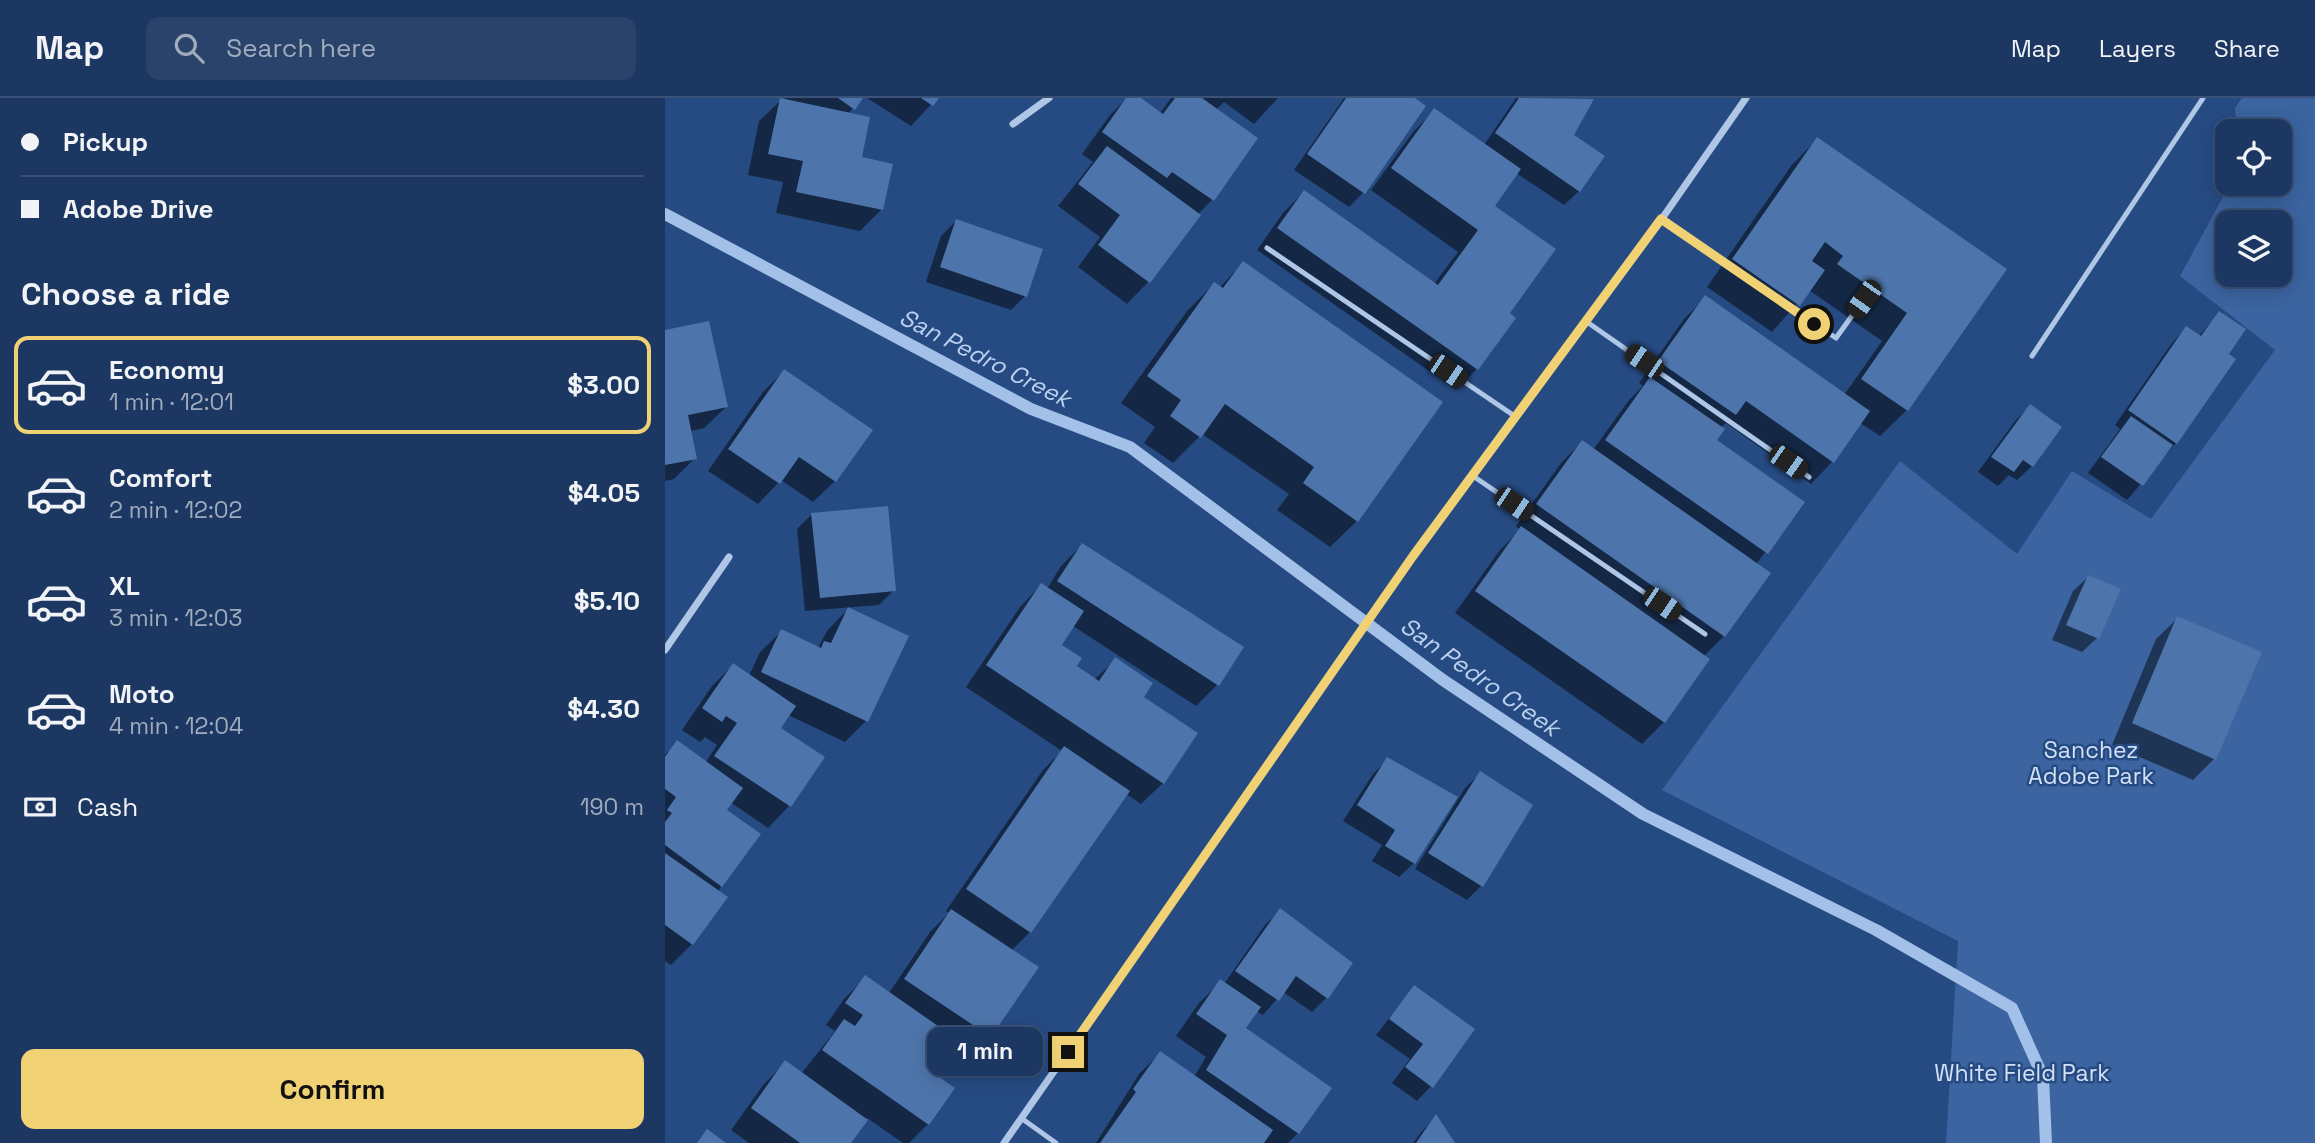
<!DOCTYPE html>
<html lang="en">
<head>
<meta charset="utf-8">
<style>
	:root { --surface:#1c3862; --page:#29436b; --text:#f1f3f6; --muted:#a0acbe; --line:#3a5277; --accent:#f0d174 }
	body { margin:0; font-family:"Space Grotesk",sans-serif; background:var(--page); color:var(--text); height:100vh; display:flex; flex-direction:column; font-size:26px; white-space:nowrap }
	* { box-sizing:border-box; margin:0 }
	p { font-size:23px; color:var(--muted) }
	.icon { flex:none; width:38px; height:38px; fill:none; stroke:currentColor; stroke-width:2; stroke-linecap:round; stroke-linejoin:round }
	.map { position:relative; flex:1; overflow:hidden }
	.details { display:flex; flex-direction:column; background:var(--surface); width:665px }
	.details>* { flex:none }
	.hud { display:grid; align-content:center; height:154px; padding:0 21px; background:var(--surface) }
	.tools { position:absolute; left:1550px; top:21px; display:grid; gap:14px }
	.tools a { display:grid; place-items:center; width:77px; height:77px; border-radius:14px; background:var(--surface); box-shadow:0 4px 18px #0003,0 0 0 2px var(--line); font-size:35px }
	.end { position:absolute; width:32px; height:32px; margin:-16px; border:9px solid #f0d174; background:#111; box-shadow:0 0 0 4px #111 }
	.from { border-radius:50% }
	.bubble { position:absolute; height:49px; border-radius:14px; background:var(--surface); box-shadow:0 4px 18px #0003,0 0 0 2px var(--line); font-size:23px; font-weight:600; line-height:49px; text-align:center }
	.car { position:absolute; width:21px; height:42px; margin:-21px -10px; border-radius:9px; box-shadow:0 0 5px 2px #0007; background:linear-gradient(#222 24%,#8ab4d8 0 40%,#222 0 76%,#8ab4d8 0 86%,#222 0) }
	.hud b { display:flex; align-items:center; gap:24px; height:66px; font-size:26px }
	.hud b+b { border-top:2px solid var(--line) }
	.hud i { width:18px; height:18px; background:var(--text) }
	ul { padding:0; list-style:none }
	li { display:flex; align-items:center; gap:21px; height:98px; margin:0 14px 10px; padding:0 7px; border:4px solid transparent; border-radius:14px }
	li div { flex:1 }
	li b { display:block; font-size:26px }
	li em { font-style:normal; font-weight:600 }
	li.current { border-color:var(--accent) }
	li>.icon { width:63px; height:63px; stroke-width:1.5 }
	h2 { padding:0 21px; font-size:32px; line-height:84px }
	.pay { display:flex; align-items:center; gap:18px; height:77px; padding:0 21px; font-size:26px }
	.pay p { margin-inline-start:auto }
	.button { display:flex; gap:14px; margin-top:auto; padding:14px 21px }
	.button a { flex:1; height:80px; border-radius:14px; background:var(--accent); color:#111; font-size:28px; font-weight:600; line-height:80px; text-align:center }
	header { display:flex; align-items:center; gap:42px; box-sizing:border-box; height:98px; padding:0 35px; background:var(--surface); border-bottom:2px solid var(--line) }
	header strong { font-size:33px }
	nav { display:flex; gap:38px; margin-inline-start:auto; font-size:24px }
	.search { width:490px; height:63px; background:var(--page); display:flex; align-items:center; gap:18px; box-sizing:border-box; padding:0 24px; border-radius:14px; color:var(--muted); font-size:26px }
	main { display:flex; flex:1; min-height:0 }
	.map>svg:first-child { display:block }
	.green { fill:#3b64a0; fill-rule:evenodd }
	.shadow { fill:#0007 }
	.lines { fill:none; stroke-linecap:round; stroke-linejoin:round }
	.stream { stroke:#a3c1e8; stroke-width:12 }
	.building { fill:#4e75ab }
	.service { stroke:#afc6e7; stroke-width:5 }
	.minor { stroke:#afc6e7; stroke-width:7 }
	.route { stroke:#f0d174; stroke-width:9 }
	.labels { text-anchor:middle; stroke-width:5; stroke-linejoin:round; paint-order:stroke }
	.park-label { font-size:23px; fill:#d2e1f6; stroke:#264b83 }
	.water-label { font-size:24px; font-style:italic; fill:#bbd0ef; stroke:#264b83 }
</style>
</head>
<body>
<header>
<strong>Map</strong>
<div class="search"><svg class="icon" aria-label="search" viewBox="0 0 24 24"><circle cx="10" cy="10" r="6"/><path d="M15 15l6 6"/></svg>Search here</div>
<nav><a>Map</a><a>Layers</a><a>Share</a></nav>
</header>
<main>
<section class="details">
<div class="hud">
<b><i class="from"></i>Pickup</b>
<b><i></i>Adobe Drive</b>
</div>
<h2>Choose a ride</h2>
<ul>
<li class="current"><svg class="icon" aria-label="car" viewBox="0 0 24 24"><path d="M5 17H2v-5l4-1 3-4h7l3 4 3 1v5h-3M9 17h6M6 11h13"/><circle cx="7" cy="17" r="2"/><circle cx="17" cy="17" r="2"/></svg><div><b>Economy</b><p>1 min · 12:01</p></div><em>$3.00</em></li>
<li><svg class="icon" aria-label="car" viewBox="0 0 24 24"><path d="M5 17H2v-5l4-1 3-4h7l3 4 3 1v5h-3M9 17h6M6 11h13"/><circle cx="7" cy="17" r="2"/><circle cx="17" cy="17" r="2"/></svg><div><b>Comfort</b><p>2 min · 12:02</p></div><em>$4.05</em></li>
<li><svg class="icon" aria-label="car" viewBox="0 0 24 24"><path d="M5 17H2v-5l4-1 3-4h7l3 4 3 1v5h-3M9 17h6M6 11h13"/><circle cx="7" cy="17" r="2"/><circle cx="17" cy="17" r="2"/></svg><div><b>XL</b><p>3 min · 12:03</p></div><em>$5.10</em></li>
<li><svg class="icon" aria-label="car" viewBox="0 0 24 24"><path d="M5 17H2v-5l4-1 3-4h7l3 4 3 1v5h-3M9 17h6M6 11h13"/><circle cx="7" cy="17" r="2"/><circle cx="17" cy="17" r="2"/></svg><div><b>Moto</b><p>4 min · 12:04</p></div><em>$4.30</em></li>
</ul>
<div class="pay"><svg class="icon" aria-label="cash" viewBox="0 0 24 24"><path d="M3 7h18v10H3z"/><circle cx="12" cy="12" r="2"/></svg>Cash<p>190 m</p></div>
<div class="button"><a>Confirm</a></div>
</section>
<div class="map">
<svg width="1650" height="1045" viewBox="0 0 1650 1045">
	<rect width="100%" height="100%" fill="#264b83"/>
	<path class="green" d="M1577,0H1650V1045H1281L1293,843L997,692L1235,363L1352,456L1407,373L1486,421L1610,252L1515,178L1565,86H1615V33H1572L1570,10ZM1563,124H1615V177H1563Z"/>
	<g class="shadow">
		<path d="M119,0H196L183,16L195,60L226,67L216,112L195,133L111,115L118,84L83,77L94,23L116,2L124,3Z"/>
		<path d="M202,0H272L246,28Z"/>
		<path d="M462,0H473L495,15L506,0H613L589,26L559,4L551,12L547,102L532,117L483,184L462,206L413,169L435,139L393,108L428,64L417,56L445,17Z"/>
		<path d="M679,0H747L698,95L684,109L629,72Z"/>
		<path d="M851,0L927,2L907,38L914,93L899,107L851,75L827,108L842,215L812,271L791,292L592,152L618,115L639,94L769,186L793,154L706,92L748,34L769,13L819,47Z"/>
		<path d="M1152,41L1339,171L1242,312L1215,338L1195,325L1167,364L1146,386L1061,325L1055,330L1049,342L1138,405L1091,466L1059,538L1039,558L1043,561L999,624L977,646L790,515L835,452L855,432L851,428L896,365L917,344L928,352L964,302L978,288L974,285L1019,221L1040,200L1179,297L1217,243L1144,192L1107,234L1042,189L1126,68Z"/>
		<path d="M291,123L360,198L346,212L261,184L276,138Z"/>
		<path d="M578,165L692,423L665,449L612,412L624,396L537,336L508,365L479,345L490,329L456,305L522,213L549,186L554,190Z"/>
		<path d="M1554,216L1511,345L1462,402L1423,375L1455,331L1450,327L1507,245L1521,230L1533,239Z"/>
		<path d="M0,234L61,309L39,330L25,333L30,360L9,381L0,383Z"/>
		<path d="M119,273L170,383L148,404L116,382L93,406L43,373L98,294Z"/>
		<path d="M1365,308L1367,368L1352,382L1344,377L1333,388L1313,374L1350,323Z"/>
		<path d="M147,416L229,492L214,507L140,513L132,431Z"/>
		<path d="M417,447L552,587L531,608L408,528L395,547L409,569L429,582L450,562L476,599L498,685L476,706L461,696L365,834L346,853L325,938L304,959L277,941L257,969L263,1026L244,1045H238L202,1020L184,1045H84L66,1032L99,986L120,965L136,976L170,933L161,927L179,901L201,879L224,895L265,834L284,815L281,813L378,672L397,653L301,589L355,509L376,487L382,491L396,468Z"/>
		<path d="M1423,479L1432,540L1417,554L1387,542L1408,493Z"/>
		<path d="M183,511L201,623L180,644L123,617L114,630L158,660L124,708L103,730L65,704L60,712L56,788L27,846L6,867L0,863V657L13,644L40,665L52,647L40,639L35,644L17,632L47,588L68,567L84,578L95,554L117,533L153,550L162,533Z"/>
		<path d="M1513,520L1549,661L1528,682L1447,647L1491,541Z"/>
		<path d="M722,662L749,765L734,779L707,763L717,747L678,723L708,676Z"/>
		<path d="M815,676L816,788L802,802L750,771L800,690Z"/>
		<path d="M615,813L662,899L647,914L618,894L598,917L591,913L578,931L633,1035L623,1045H431L474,976L495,955L529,979L541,959L511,938L534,905L556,883L559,886L600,827Z"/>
		<path d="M749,889L766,988L752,1003L727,985L745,961L711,937Z"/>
		<path d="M771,1019L788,1045H748L757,1033Z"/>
	</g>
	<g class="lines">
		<path class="stream" d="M0,116L366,311L465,349L778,582L978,716L1211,832L1347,910L1378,979L1381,1045"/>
	</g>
	<g class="building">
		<path d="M115,0L205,19L197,59L228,66L218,112L131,94L138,63L103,56Z"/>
		<path d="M173,0H198L190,12Z"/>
		<path d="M256,0H274L268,8Z"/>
		<path d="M461,0H476L498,16L510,0H537L593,40L549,103L507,74L502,80L437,34Z"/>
		<path d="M681,0H750L761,8L700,96L642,56Z"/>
		<path d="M854,0L929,1L909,37L940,58L915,94L830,35Z"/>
		<path d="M769,10L856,71L830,108L891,151L845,215L851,220L813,272L612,130L639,92L773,187L813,132L726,70Z"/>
		<path d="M1152,39L1342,171L1243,313L1196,281L1242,215L1172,166L1178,158L1160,144L1147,163L1160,172L1135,208L1067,161Z"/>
		<path d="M442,48L536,117L485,185L433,147L455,117L413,86Z"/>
		<path d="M291,121L378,151L362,199L275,169Z"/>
		<path d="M578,163L778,304L693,424L638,385L649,369L560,306L536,340L505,318L516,302L482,278L549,184L558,190Z"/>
		<path d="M1040,197L1205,313L1169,365L1081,303L1071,317L993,263Z"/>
		<path d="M1554,213L1581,231L1564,256L1571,261L1512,346L1463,312L1521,228L1536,238Z"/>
		<path d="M44,223L63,309L23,317L32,361L0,367V232Z"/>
		<path d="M119,271L208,332L171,384L134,359L115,386L63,351Z"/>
		<path d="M985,279L1060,331L1052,342L1140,404L1103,456L940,342Z"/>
		<path d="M1365,306L1397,329L1368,369L1358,362L1349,374L1326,359Z"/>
		<path d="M1466,318L1508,347L1478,388L1436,359Z"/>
		<path d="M917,342L1106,475L1060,539L871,406Z"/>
		<path d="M223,408L231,493L155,500L146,415Z"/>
		<path d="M856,428L1045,561L1000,625L810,493Z"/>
		<path d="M417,445L579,549L554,588L392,483Z"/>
		<path d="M1423,477L1456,491L1434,541L1401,527Z"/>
		<path d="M376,485L419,513L397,547L417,560L412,568L434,583L450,559L488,585L479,599L533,635L499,686L321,567Z"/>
		<path d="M183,509L244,538L203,624L96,574L116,531L156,550L159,543L166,545Z"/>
		<path d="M1512,518L1597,554L1551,662L1467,625Z"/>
		<path d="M68,565L131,608L116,630L160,659L126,709L49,658L72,625L61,618L57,624L37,610Z"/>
		<path d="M12,642L78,690L62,712L96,736L57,789L0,747V724L7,715L2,712L11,699L0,691V659Z"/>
		<path d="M399,648L465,693L366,835L301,791Z"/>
		<path d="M722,659L793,699L750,766L720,748L730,732L692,707Z"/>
		<path d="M815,673L868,707L818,789L763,755Z"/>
		<path d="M0,755L63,799L28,847L0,827Z"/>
		<path d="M615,810L688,865L663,901L631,878L614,903L570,873Z"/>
		<path d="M286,811L374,869L326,939L239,881Z"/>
		<path d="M200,877L283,935L260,969L290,990L264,1027L157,952L179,921L190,928L198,917L180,905Z"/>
		<path d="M555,881L596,909L581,930L667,990L634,1036L541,972L562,937L531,916Z"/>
		<path d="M749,887L810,931L768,990L740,969L758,946L724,921Z"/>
		<path d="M495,953L608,1032L599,1045H435L471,994L468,991Z"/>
		<path d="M120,962L203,1022L186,1045H135L86,1010Z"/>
		<path d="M771,1016L790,1045H751Z"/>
		<path d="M42,1031L61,1045H32Z"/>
	</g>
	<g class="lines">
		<g class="service">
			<path d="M996,122L1171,240L1199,201"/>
			<path d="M602,150L851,319"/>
			<path d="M922,224L1144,379"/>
			<path d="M1367,258L1538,0"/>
			<path d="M808,378L1040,536"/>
			<path d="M356,1020L391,1045"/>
		</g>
		<g class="minor">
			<path d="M348,26L384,0"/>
			<path d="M0,552L64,459"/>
			<path d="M339,1045L748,459L996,122L1081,0"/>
		</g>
	</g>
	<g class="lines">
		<path class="route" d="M403,954L748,458L996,121L1149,226"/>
	</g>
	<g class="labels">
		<g class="park-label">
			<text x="1426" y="660">Sanchez<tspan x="1426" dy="26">Adobe Park</tspan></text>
			<text x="1357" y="983">White Field Park</text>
		</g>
		<g class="water-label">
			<text transform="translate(320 260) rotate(27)" y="8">San Pedro Creek</text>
			<text transform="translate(815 579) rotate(35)" y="8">San Pedro Creek</text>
		</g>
	</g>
</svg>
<div class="tools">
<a><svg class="icon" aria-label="locate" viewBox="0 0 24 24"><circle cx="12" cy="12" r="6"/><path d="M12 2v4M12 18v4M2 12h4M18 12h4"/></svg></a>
<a><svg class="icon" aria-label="layers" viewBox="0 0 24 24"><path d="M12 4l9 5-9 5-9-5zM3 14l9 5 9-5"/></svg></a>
</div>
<i class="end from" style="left:1149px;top:226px"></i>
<i class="end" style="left:403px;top:954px"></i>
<div class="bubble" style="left:262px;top:929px;width:116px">1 min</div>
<i class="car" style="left:1199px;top:201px;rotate:215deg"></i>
<i class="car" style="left:979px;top:263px;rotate:304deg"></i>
<i class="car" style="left:783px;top:273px;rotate:124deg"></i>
<i class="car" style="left:1123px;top:364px;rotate:125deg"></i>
<i class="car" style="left:849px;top:406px;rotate:124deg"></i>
<i class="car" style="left:997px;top:506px;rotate:124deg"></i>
</div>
</main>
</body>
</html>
